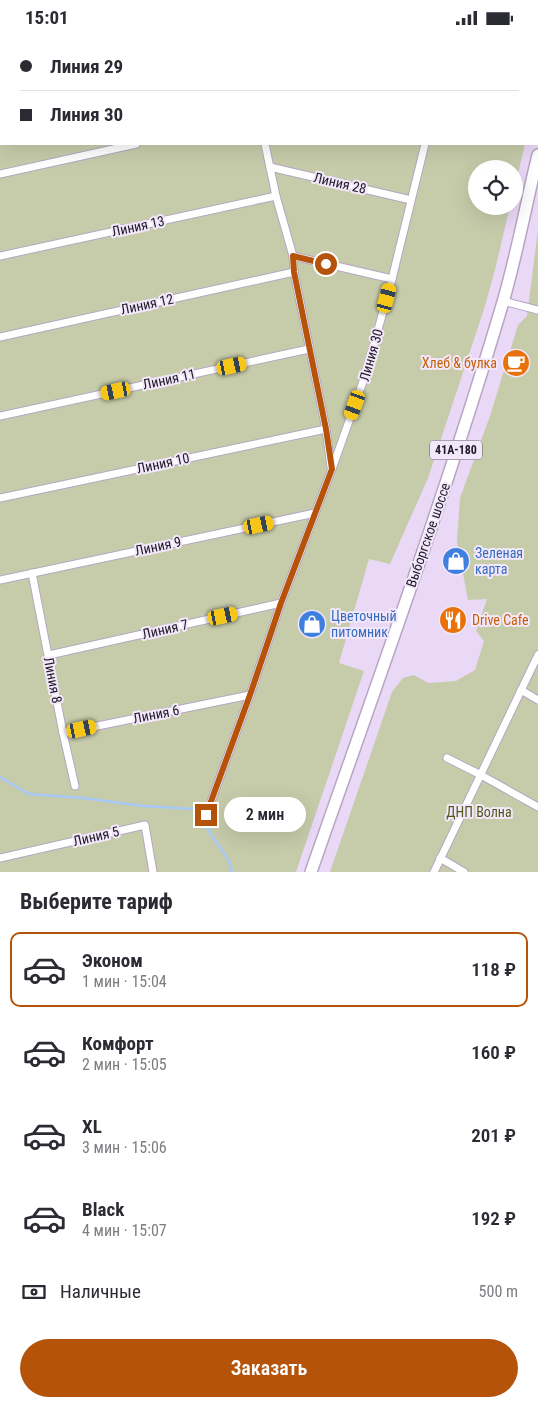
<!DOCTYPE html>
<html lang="ru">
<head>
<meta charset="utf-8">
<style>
	:root { --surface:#fff; --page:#f2f2f3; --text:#2b2b33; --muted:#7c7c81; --line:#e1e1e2; --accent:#b45309 }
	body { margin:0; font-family:"Roboto Condensed",sans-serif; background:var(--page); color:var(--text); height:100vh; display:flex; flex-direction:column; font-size:19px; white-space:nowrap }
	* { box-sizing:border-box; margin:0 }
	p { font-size:16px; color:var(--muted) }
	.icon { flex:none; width:28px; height:28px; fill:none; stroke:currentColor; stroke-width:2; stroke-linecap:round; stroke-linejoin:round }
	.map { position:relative; height:837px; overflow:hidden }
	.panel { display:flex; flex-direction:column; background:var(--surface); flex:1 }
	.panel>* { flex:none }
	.top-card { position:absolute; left:0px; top:0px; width:539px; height:110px; box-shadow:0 5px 20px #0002; display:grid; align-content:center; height:110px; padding:0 20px; background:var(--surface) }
	.buttons { position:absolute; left:468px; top:125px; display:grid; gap:10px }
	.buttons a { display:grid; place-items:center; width:55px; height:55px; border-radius:50%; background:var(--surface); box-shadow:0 5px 20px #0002; font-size:25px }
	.end { position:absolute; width:22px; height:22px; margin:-11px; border:6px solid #b45309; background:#fff; box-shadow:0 0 0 2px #fff }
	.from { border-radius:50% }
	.bubble { position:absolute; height:35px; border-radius:18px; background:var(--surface); box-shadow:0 5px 20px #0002; font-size:16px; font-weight:600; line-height:35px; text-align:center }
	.car { position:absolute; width:15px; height:30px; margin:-15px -8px; border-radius:6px; box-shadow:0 0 4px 1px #0007; background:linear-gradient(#f5c518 24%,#345 0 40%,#f5c518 0 76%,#345 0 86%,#f5c518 0) }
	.top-card b { display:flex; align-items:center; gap:18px; height:48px; font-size:19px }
	.top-card b+b { border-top:1px solid var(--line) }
	.top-card i { width:12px; height:12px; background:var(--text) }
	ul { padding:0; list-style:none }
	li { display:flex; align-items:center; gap:15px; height:75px; margin:0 10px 8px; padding:0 10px; border:2px solid transparent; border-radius:10px }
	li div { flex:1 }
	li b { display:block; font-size:19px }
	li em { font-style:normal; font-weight:600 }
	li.on { border-color:var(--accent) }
	li>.icon { width:45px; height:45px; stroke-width:1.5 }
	h2 { padding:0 20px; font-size:22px; line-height:60px }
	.pay { display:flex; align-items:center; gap:12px; height:55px; padding:0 20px; font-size:19px }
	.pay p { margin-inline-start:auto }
	.button { display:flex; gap:10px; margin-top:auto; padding:10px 20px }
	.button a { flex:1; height:58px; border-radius:30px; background:var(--accent); color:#fff; font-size:20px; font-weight:600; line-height:58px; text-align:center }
	.status { display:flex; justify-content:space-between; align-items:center; height:35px; padding:0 25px; background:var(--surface); direction:ltr }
	.status svg { height:14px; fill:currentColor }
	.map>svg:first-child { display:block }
	.green { fill:#c6ccaa }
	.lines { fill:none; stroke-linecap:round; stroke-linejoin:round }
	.stream { stroke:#a8c8f8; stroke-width:2.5 }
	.minor-casing { stroke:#b6a6c3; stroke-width:9 }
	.primary-casing { stroke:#b6a6c3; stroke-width:14 }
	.minor { stroke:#fff; stroke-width:7 }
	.primary { stroke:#fff; stroke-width:11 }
	.route { stroke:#b45309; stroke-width:6 }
	.labels { text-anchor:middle; stroke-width:4; stroke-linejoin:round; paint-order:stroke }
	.shield { fill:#f3e8fb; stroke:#5f5865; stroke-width:1 }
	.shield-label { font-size:12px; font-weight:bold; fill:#201a25 }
	.street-label { font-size:14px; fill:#201a25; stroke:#f3e8fb }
	.food-label { font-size:14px; fill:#c56008; stroke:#f3e8fb; text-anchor:end }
	.shop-label { font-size:14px; fill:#366cbe; stroke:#f3e8fb; text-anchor:start }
	.park-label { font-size:14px; fill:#52591b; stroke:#f3e8fb }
</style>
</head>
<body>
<div class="status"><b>15:01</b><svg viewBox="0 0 49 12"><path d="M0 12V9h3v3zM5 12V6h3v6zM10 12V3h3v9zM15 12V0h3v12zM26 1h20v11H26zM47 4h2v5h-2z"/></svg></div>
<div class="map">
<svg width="538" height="837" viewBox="0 0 538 837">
	<rect width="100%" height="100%" fill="#e9d8f6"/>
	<g class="green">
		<path d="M0,0H538V53V1H1V109H525L514,155V134H476V171H510L495,235L485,271L428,443L390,529L369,524L339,628L364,636L296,837H0Z"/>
		<path d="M538,195V837H330L392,657L403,643L414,640L428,648L456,646L475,635L484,606L476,596L487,564L468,565L457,507L460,463L490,381L518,290L527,281Z"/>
	</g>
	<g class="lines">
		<path class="stream" d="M0,742L29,759L83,763L143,771L194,774L229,826L232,837"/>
		<g class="minor-casing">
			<g id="minor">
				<path d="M238,0V1"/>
				<path d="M401,0L406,1"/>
				<path d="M450,1V0"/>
				<path d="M0,55H1"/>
				<path d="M265,109L276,161L293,221L294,237L326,394L331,432"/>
				<path d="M270,132L411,165"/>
				<path d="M0,139L136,109"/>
				<path d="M0,221L276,161"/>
				<path d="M293,221L392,244"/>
				<path d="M503,266L538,275"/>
				<path d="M0,302L294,237"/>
				<path d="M0,381L309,314"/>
				<path d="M0,463L326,394"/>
				<path d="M32,538L63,698L75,751"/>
				<path d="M0,545L315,478"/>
				<path d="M49,620L281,568"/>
				<path d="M521,655L538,665"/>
				<path d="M63,698L250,660"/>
				<path d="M447,723L481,740L538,772"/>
				<path d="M206,780L250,660L281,568L332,434L366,338L392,244L425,109"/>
				<path d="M0,823L145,790L153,837"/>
				<path d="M440,823L464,837"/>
				<path d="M434,837L538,620"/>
			</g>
		</g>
		<g class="primary-casing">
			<path id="primary" d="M311,837C377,648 446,459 503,267C517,219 526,169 538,120"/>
		</g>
		<use href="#minor" class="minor"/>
		<use href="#primary" class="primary"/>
	</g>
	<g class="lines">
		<path class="route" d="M206,780L250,660L281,568L332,434L326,394L294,237L293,221L326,229"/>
	</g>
	<defs>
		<g id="cafe-disc" transform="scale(1.4375)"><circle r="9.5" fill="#e8710a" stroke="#f3e8fb"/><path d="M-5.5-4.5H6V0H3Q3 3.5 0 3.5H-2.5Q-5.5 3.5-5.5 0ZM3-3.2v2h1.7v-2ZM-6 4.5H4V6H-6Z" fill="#fff"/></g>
		<g id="shop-disc" transform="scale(1.4375)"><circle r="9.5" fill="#3f7fe0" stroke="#f3e8fb"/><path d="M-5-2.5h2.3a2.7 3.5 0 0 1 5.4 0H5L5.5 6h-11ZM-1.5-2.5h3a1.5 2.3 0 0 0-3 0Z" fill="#fff"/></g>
		<g id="restaurant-disc" transform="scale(1.4375)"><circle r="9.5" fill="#e8710a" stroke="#f3e8fb"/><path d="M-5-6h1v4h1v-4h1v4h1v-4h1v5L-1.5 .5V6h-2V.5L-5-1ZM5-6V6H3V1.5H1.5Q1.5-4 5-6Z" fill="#fff"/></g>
	</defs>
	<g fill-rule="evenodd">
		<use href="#cafe-disc" x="516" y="328"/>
		<use href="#shop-disc" x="456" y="526"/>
		<use href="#restaurant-disc" x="453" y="585"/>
		<use href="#shop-disc" x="312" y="589"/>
	</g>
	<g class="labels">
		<rect class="shield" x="430" y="405.5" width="52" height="19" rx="4"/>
		<g class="shield-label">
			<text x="456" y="419">41А-180</text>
		</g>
		<g class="street-label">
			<text transform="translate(340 148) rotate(13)" y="5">Линия 28</text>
			<text transform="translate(138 191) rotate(-12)" y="5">Линия 13</text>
			<text transform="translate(147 269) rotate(-12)" y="5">Линия 12</text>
			<text transform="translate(371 320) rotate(-74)" y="5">Линия 30</text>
			<text transform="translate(169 344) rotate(-12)" y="5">Линия 11</text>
			<text transform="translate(163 428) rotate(-12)" y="5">Линия 10</text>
			<text transform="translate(428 500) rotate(-71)" y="5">Выборгское шоссе</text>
			<text transform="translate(158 511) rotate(-12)" y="5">Линия 9</text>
			<text transform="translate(165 594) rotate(-13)" y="5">Линия 7</text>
			<text transform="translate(53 645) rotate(79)" y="5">Линия 8</text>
			<text transform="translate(156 679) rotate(-11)" y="5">Линия 6</text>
			<text transform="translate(96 801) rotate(-13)" y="5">Линия 5</text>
		</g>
		<g class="food-label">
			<text x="497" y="333">Хлеб &amp; булка</text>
			<text x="472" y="590" text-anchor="start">Drive Cafe</text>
		</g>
		<g class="shop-label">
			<text x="475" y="523">Зеленая<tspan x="475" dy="16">карта</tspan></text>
			<text x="331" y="586">Цветочный<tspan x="331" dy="16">питомник</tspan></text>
		</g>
		<g class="park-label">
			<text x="479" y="782">ДНП Волна</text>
		</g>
	</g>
</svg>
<div class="buttons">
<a><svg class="icon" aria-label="locate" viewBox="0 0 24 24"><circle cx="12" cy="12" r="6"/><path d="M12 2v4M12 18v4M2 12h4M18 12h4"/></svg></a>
</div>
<i class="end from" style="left:326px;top:229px"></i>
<i class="end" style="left:206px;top:780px"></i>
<div class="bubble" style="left:224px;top:762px;width:82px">2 мин</div>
<i class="car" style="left:387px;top:263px;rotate:15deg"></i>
<i class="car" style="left:232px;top:331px;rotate:78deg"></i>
<i class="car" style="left:116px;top:356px;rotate:258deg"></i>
<i class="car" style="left:355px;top:370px;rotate:200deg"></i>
<i class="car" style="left:259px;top:490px;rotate:78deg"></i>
<i class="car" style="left:223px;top:581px;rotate:78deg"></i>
<i class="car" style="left:82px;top:694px;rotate:78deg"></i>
<div class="top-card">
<b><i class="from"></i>Линия 29</b>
<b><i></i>Линия 30</b>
</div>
</div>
<section class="panel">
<h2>Выберите тариф</h2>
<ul>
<li class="on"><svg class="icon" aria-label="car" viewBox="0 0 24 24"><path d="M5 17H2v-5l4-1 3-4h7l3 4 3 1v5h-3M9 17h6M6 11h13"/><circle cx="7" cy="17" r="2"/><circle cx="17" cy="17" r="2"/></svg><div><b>Эконом</b><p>1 мин · 15:04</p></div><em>118 ₽</em></li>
<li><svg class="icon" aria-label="car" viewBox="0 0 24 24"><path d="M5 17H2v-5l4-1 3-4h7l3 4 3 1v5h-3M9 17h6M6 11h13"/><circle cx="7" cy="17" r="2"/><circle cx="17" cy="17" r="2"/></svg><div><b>Комфорт</b><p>2 мин · 15:05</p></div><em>160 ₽</em></li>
<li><svg class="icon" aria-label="car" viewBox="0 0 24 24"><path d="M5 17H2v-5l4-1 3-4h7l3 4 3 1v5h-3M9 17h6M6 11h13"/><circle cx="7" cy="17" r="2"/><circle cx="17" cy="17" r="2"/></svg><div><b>XL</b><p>3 мин · 15:06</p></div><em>201 ₽</em></li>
<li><svg class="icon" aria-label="car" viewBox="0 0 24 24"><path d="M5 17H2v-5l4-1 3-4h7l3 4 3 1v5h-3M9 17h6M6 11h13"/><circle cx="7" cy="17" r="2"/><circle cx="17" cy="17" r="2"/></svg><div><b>Black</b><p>4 мин · 15:07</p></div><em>192 ₽</em></li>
</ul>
<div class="pay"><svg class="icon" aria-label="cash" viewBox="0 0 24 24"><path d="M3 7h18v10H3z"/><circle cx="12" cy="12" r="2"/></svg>Наличные<p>500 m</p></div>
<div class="button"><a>Заказать</a></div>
</section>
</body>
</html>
